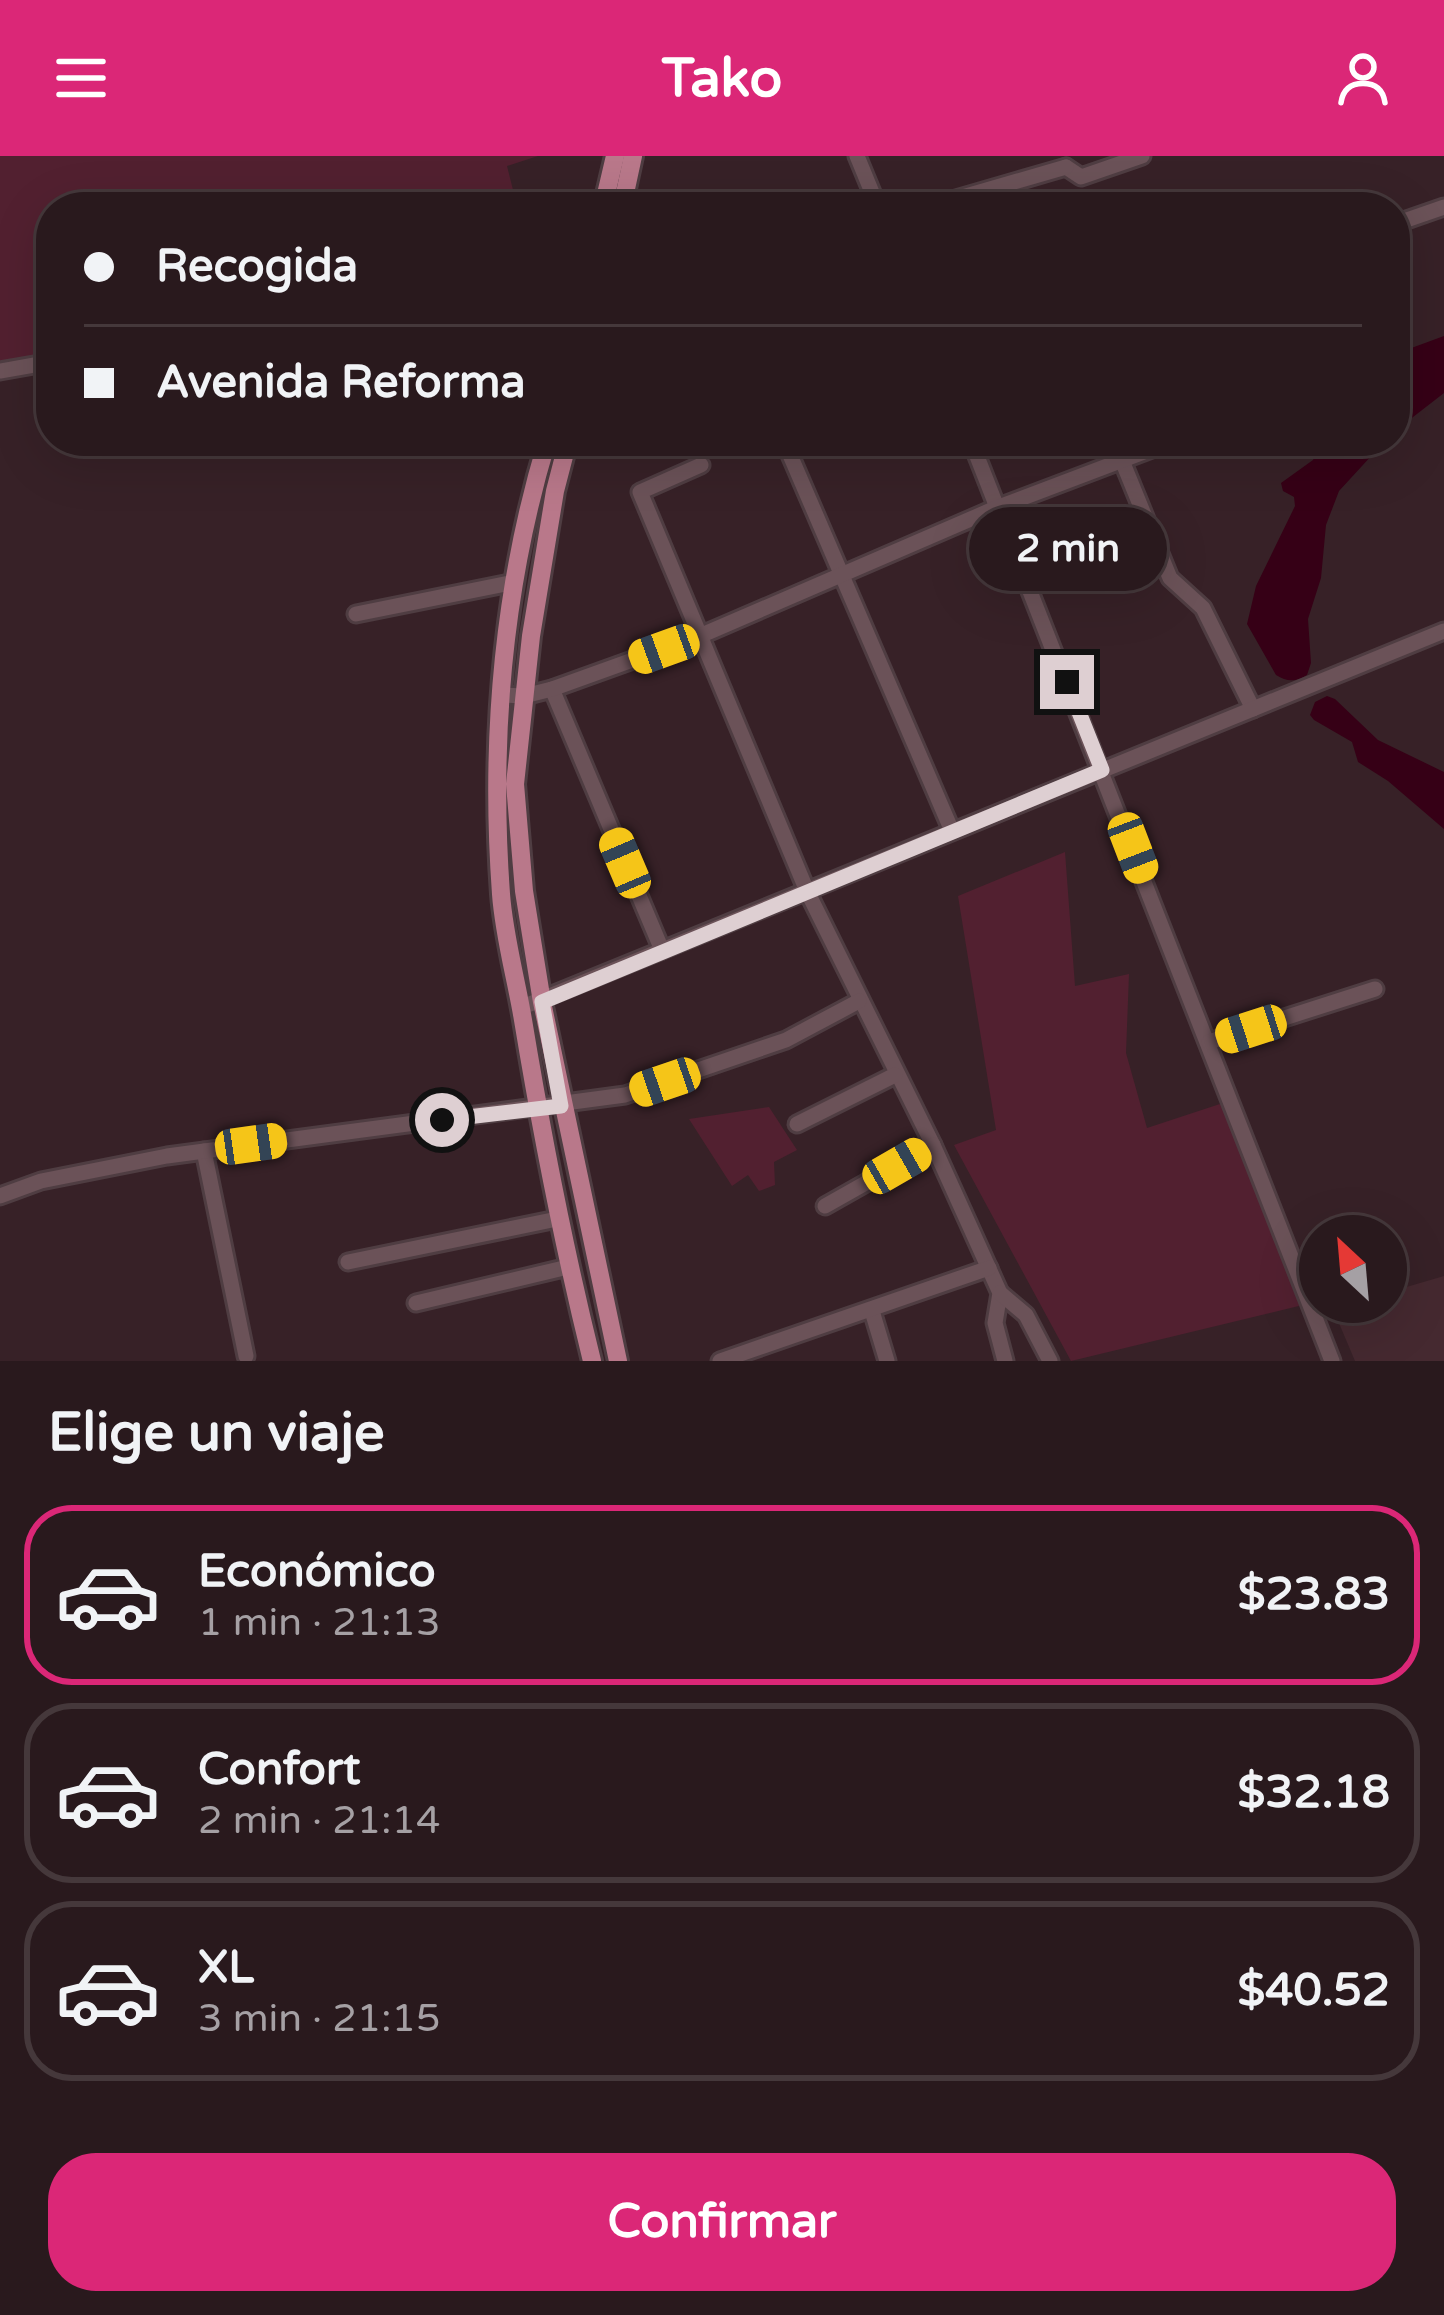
<!DOCTYPE html>
<html lang="es">
<head>
<meta charset="utf-8">
<style>
	:root { --surface:#29191d; --page:#312226; --text:#f1f3f6; --muted:#a5a0a4; --line:#45383b; --accent:#db2777 }
	body { margin:0; font-family:"Varela Round",sans-serif; background:var(--page); color:var(--text); height:100vh; display:flex; flex-direction:column; font-size:45px; white-space:nowrap }
	* { box-sizing:border-box; margin:0 }
	p { font-size:39px; color:var(--muted) }
	.icon { flex:none; width:66px; height:66px; fill:none; stroke:currentColor; stroke-width:2; stroke-linecap:round; stroke-linejoin:round }
	.map { position:relative; height:1205px; overflow:hidden }
	.sheet { display:flex; flex-direction:column; background:var(--surface); flex:1 }
	.sheet>* { flex:none }
	.banner { position:absolute; left:36px; top:36px; width:1374px; height:264px; border-radius:48px; box-shadow:0 12px 48px #0002,0 0 0 3px var(--line); display:grid; align-content:center; height:264px; padding:0 48px; background:var(--surface) }
	.needle { width:78px; rotate:334deg }
	.tools { position:absolute; left:1299px; top:1059px; display:grid; gap:24px }
	.tools a { display:grid; place-items:center; width:108px; height:108px; border-radius:50%; background:var(--surface); box-shadow:0 12px 48px #0002,0 0 0 3px var(--line); font-size:60px }
	.end { position:absolute; width:54px; height:54px; margin:-27px; border:15px solid #decfd2; background:#111; box-shadow:0 0 0 6px #111 }
	.from { border-radius:50% }
	.bubble { position:absolute; height:84px; border-radius:42px; background:var(--surface); box-shadow:0 12px 48px #0002,0 0 0 3px var(--line); font-size:39px; font-weight:800; line-height:84px; text-align:center }
	.car { position:absolute; width:36px; height:72px; margin:-36px -18px; border-radius:15px; box-shadow:0 0 9px 3px #0007; background:linear-gradient(#f5c518 24%,#345 0 40%,#f5c518 0 76%,#345 0 86%,#f5c518 0) }
	.banner b { display:flex; align-items:center; gap:42px; height:114px; font-size:45px }
	.banner b+b { border-top:3px solid var(--line) }
	.banner i { width:30px; height:30px; background:var(--text) }
	ul { padding:0; list-style:none }
	li { display:flex; align-items:center; gap:36px; height:180px; margin:0 24px 18px; padding:0 24px; border:6px solid var(--line); border-radius:48px }
	li div { flex:1 }
	li b { display:block; font-size:45px }
	li em { font-style:normal; font-weight:800 }
	li.current { border-color:var(--accent) }
	li>.icon { width:108px; height:108px; stroke-width:1.5 }
	h2 { padding:0 48px; font-size:54px; line-height:144px }
	.action { display:flex; gap:24px; margin-top:auto; padding:24px 48px }
	.action a { flex:1; height:138px; border-radius:48px; background:var(--accent); color:#fff; font-size:48px; font-weight:800; line-height:138px; text-align:center }
	header { display:flex; justify-content:space-between; align-items:center; height:156px; padding:0 48px; background:var(--accent); color:#fff; font-size:54px; font-weight:800 }
	.map>svg:first-child { display:block }
	.built { fill:#452930 }
	.green { fill:#522030 }
	.water { fill:#360016 }
	.lines { fill:none; stroke-linecap:round; stroke-linejoin:round }
	.minor-casing { stroke:#4f3d42; stroke-width:21 }
	.major-casing { stroke:#4f3d42; stroke-width:24 }
	.path { stroke:#736065; stroke-width:3; stroke-dasharray:3 9; stroke-linecap:butt }
	.minor { stroke:#6b5258; stroke-width:15 }
	.major { stroke:#b9788a; stroke-width:18 }
	.route { stroke:#decfd2; stroke-width:15 }
</style>
</head>
<body>
<header><svg class="icon" aria-label="menu" viewBox="0 0 24 24"><path d="M4 6h16M4 12h16M4 18h16"/></svg>Tako<svg class="icon" aria-label="person" viewBox="0 0 24 24"><circle cx="12" cy="8" r="4"/><path d="M4 21q1-7 8-7t8 7"/></svg></header>
<div class="map">
<svg width="1444" height="1205" viewBox="0 0 1444 1205">
	<rect width="100%" height="100%" fill="#372127"/>
	<path class="built" d="M1444,1120V1205H1355L1333,1153L1357,1146H1386V1137Z"/>
	<g class="green">
		<path d="M0,0H538L507,10L514,38L495,41L496,51H51V196L0,206Z"/>
		<path d="M1065,696L1075,830L1129,818L1126,897L1147,972L1229,945L1307,1148L1071,1205L954,989L996,974L958,740Z"/>
		<path d="M769,951L797,994L774,1006L775,1029L759,1035L748,1019L732,1030L689,963Z"/>
	</g>
	<g class="water">
		<path d="M1444,180V237L1395,275V198Z"/>
		<path d="M1323,285H1385L1339,335L1326,369L1321,422L1308,463L1311,507L1307,519C1296,526 1287,526 1276,519L1247,468L1256,430L1295,350L1294,341L1283,335L1281,327L1313,304Z"/>
		<path d="M1327,540L1335,543L1378,584L1444,616V673L1388,625L1358,606L1352,586L1314,564L1310,559L1315,546Z"/>
	</g>
	<g class="lines">
		<g class="minor-casing">
			<g id="minor">
				<path d="M857,0L878,51"/>
				<path d="M1066,11L1081,21L1142,0"/>
				<path d="M743,51L744,50"/>
				<path d="M928,51L1066,11"/>
				<path d="M1395,68L1444,51"/>
				<path d="M0,215L51,206"/>
				<path d="M784,285L952,675"/>
				<path d="M971,285L1332,1205"/>
				<path d="M1114,285L1170,422L1203,452L1253,553"/>
				<path d="M701,309L640,336L807,735L933,989L1000,1137L995,1167L1005,1205"/>
				<path d="M356,458L515,426"/>
				<path d="M552,533L662,794"/>
				<path d="M500,539L524,540L552,533L702,479L996,352L1173,285"/>
				<path d="M530,848L1444,475"/>
				<path d="M1209,886L1375,833"/>
				<path d="M797,968L895,919"/>
				<path d="M204,995L246,1200"/>
				<path d="M0,1040L41,1025L167,1000L625,939L786,884L859,845"/>
				<path d="M825,1050L933,989"/>
				<path d="M348,1106L557,1063"/>
				<path d="M1000,1137L1026,1159L1050,1205"/>
				<path d="M416,1147L568,1111"/>
				<path d="M872,1155L887,1205"/>
				<path d="M720,1205L989,1112"/>
			</g>
		</g>
		<g class="major-casing">
			<g id="major">
				<path d="M603,51L615,0"/>
				<path d="M622,51L633,0"/>
				<path d="M547,285C503,431 490,586 501,738C504,780 516,822 523,864C542,979 564,1092 592,1205"/>
				<path d="M568,285L555,335L531,480L515,628L524,735L542,846L618,1205"/>
			</g>
		</g>
		<path class="path" d="M150,289L171,285"/>
		<use href="#minor" class="minor"/>
		<use href="#major" class="major"/>
	</g>
	<g class="lines">
		<path class="route" d="M442,964L561,950L542,846L1102,614L1067,526"/>
	</g>
</svg>
<div class="tools">
<a><svg class="needle" viewBox="-14 -14 28 28"><path d="M0-13l5 13h-10z" fill="#e53935"/><path d="M0 13l5-13h-10z" fill="#a5a0a4"/></svg></a>
</div>
<i class="end from" style="left:442px;top:964px"></i>
<i class="end" style="left:1067px;top:526px"></i>
<div class="bubble" style="left:969px;top:351px;width:198px">2 min</div>
<i class="car" style="left:664px;top:493px;rotate:250deg"></i>
<i class="car" style="left:1133px;top:692px;rotate:159deg"></i>
<i class="car" style="left:625px;top:707px;rotate:337deg"></i>
<i class="car" style="left:1251px;top:873px;rotate:252deg"></i>
<i class="car" style="left:665px;top:926px;rotate:251deg"></i>
<i class="car" style="left:251px;top:988px;rotate:82deg"></i>
<i class="car" style="left:897px;top:1010px;rotate:60deg"></i>
<div class="banner">
<b><i class="from"></i>Recogida</b>
<b><i></i>Avenida Reforma</b>
</div>
</div>
<section class="sheet">
<h2>Elige un viaje</h2>
<ul>
<li class="current"><svg class="icon" aria-label="car" viewBox="0 0 24 24"><path d="M5 17H2v-5l4-1 3-4h7l3 4 3 1v5h-3M9 17h6M6 11h13"/><circle cx="7" cy="17" r="2"/><circle cx="17" cy="17" r="2"/></svg><div><b>Económico</b><p>1 min · 21:13</p></div><em>$23.83</em></li>
<li><svg class="icon" aria-label="car" viewBox="0 0 24 24"><path d="M5 17H2v-5l4-1 3-4h7l3 4 3 1v5h-3M9 17h6M6 11h13"/><circle cx="7" cy="17" r="2"/><circle cx="17" cy="17" r="2"/></svg><div><b>Confort</b><p>2 min · 21:14</p></div><em>$32.18</em></li>
<li><svg class="icon" aria-label="car" viewBox="0 0 24 24"><path d="M5 17H2v-5l4-1 3-4h7l3 4 3 1v5h-3M9 17h6M6 11h13"/><circle cx="7" cy="17" r="2"/><circle cx="17" cy="17" r="2"/></svg><div><b>XL</b><p>3 min · 21:15</p></div><em>$40.52</em></li>
</ul>
<div class="action"><a>Confirmar</a></div>
</section>
</body>
</html>
